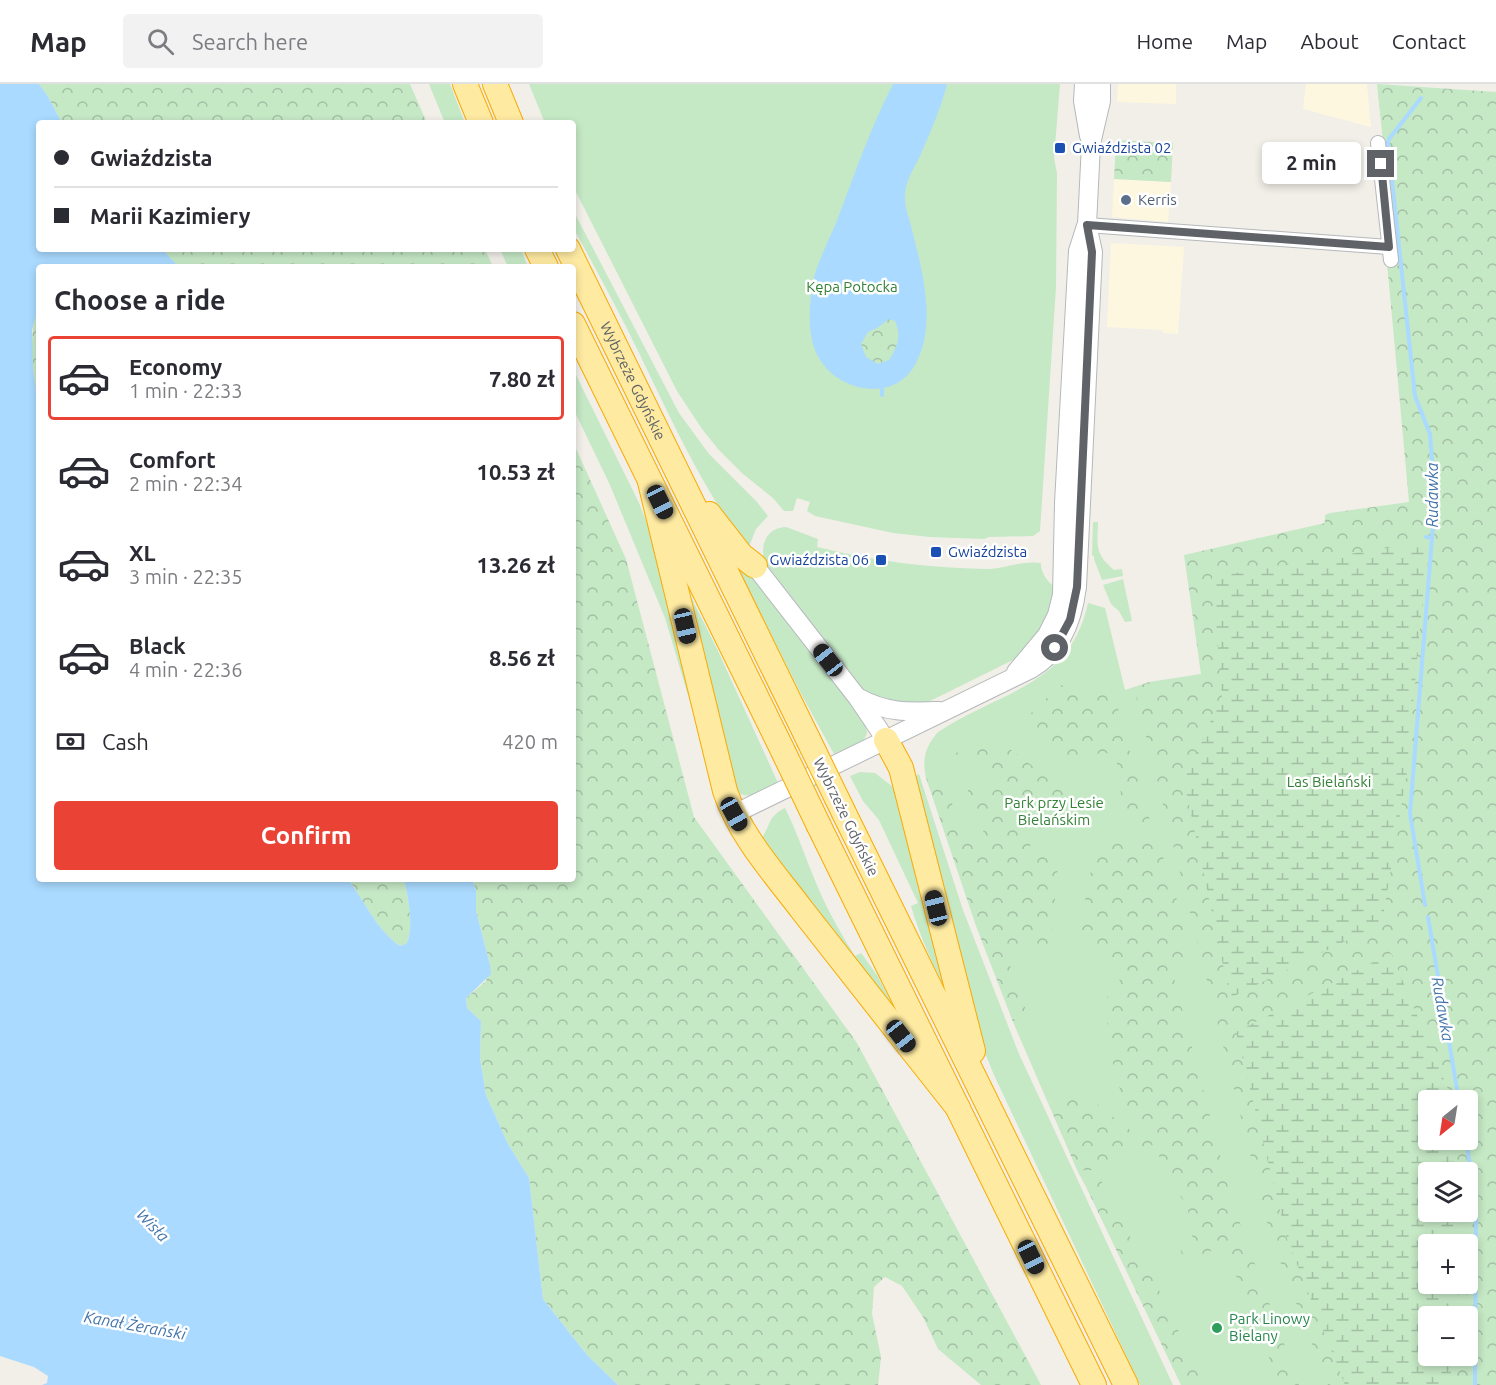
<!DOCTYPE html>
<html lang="en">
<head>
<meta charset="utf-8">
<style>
	:root { --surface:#fff; --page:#f2f2f3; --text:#2b2b33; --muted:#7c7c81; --line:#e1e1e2; --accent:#ea4335 }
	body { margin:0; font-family:Ubuntu,sans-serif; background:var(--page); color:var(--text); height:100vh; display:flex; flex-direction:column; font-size:22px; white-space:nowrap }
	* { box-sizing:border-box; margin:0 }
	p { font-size:20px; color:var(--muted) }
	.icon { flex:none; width:33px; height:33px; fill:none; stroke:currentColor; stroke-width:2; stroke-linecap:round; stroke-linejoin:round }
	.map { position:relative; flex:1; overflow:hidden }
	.drawer { position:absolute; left:36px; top:180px; width:540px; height:618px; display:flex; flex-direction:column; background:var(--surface); border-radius:6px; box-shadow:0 3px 9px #0003 }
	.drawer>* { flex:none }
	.top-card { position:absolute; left:36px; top:36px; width:540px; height:132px; border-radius:6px; box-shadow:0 3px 9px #0003; display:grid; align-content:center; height:132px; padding:0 18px; background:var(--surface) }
	.needle { width:39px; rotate:210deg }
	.controls { position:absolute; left:1418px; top:1006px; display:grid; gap:12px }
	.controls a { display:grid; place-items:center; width:60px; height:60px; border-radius:6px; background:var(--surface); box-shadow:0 3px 9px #0003; font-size:30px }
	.end { position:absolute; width:27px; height:27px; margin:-14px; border:8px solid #5f6368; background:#fff; box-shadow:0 0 0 3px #fff }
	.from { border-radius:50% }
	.bubble { position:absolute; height:42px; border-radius:6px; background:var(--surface); box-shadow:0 3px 9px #0003; font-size:20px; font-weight:700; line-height:42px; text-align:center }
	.car { position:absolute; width:18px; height:36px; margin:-18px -9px; border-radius:8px; box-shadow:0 0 4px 2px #0007; background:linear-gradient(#222 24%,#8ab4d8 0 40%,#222 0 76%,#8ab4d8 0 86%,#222 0) }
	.top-card b { display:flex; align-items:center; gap:21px; height:57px; font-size:22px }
	.top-card b+b { border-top:2px solid var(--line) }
	.top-card i { width:15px; height:15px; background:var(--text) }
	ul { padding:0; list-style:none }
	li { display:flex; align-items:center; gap:18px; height:84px; margin:0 12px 9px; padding:0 6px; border:3px solid transparent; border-radius:6px }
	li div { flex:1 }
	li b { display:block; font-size:22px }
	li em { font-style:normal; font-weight:700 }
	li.active { border-color:var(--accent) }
	li>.icon { width:54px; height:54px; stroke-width:1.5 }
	h2 { padding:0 18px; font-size:27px; line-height:72px }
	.pay { display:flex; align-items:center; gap:15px; height:66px; padding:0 18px; font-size:22px }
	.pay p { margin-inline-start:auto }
	.cta { display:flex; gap:12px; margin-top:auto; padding:12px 18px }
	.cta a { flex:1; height:69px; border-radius:6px; background:var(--accent); color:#fff; font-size:24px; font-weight:700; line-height:69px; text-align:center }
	header { display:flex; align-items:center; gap:36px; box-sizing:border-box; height:84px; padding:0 30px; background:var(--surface); border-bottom:2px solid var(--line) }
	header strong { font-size:28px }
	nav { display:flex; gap:33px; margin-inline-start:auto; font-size:21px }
	.search { width:420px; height:54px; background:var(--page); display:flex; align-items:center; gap:15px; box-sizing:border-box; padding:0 21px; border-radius:6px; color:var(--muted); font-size:22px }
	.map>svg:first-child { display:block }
	.commercial { fill:#fef7e0 }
	.green { fill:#c5e8c5; fill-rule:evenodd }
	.forest { fill:url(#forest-crowns); fill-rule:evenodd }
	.wetland { fill:url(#wetland-marsh) }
	.water { fill:#aadaff; fill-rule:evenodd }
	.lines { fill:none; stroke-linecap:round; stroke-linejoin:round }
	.stream { stroke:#aadaff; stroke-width:4 }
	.minor-casing { stroke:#b5b8bc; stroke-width:16 }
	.tertiary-casing { stroke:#b5b8bc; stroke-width:20 }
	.trunk-casing { stroke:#f9ab00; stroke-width:26 }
	.minor { stroke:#fff; stroke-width:14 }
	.tertiary { stroke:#fff; stroke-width:18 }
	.trunk { stroke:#feeaa1; stroke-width:24 }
	.trunk-bridge-casing { stroke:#f9ab00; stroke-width:26; stroke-linecap:butt }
	.trunk-bridge { stroke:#feeaa1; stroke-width:24 }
	.route { stroke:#5f6368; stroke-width:8 }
	.transit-dot { fill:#1a4fb4; stroke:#fff; stroke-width:2 }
	.service-dot { fill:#5c6f8a; stroke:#fff; stroke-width:2 }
	.leisure-dot { fill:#2e9e5b; stroke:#fff; stroke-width:2 }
	.labels { text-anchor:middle; stroke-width:5; stroke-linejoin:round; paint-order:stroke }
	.transit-label { font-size:15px; fill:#164399; stroke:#fff; text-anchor:start }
	.service-label { font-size:15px; fill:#4e5e75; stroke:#fff; text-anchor:start }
	.park-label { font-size:15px; fill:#348238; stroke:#fff }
	.street-label { font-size:15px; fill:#5f6368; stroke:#fff }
	.leisure-label { font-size:15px; fill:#27864d; stroke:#fff; text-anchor:start }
	.water-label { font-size:16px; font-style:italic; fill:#4174aa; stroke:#fff }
</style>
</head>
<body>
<header>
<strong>Map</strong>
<div class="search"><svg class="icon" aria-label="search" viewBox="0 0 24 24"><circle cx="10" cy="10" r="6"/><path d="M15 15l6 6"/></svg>Search here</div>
<nav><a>Home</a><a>Map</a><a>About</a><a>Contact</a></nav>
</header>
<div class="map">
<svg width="1496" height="1301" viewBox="0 0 1496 1301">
	<defs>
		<pattern id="forest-crowns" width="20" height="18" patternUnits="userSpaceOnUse" patternTransform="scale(1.5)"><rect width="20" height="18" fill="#c5e8c5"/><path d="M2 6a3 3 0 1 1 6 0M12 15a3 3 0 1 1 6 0" fill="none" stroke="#a3c0a4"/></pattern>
		<pattern id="wetland-marsh" width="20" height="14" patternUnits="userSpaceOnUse" patternTransform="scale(1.5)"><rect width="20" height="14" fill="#c5e8c5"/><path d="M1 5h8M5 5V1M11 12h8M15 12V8" fill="none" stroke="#a3c0a4"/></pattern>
	</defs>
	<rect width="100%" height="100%" fill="#f1efe8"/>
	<g class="commercial">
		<path d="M1118,0H1176V20L1117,18Z"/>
		<path d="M1306,0H1367L1371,43L1303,25Z"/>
		<path d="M1114,95L1171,98L1168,138L1112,133Z"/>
		<path d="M1111,159L1184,163L1178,250L1163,249L1162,246L1107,243Z"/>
	</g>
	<g class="green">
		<path d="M429,0H450L465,39H445Z"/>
		<path d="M529,0H1060L1054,74L1057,89L1056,203L1040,447L1033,452L989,453L984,455L930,453L893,449L815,432L807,427L810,418L797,414L793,427H784L773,414L743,390L718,365L702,345L677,307L573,102V39H545Z"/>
		<path d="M1378,10L1496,21V1301H1183L1089,1102L1086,1103L1077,1086H1082L1051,1017L1048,1019L1013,938L1018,933L926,694C922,675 925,663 938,648C999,607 1070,603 1088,519L1105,524L1125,606L1149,598L1201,590L1324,440L1326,431L1411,419L1387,178H1398ZM1428,1017H1467V1056H1428ZM1428,1089H1467V1128H1428ZM1428,1161H1467V1200H1428ZM1428,1233H1467V1272H1428Z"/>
		<path d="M573,126L679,329L709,370L757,418L768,432L756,445L748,465C703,406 673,339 641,273C620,229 596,186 573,143Z"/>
		<path d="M500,165H521L528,183H508Z"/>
		<path d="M573,285L639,419L650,447L702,658L665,534L610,401L573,324Z"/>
		<path d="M1093,438H1098C1097,462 1095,470 1114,486L1122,485L1123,492L1102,496L1094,475V472L1092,471Z"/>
		<path d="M786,443L818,455L817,463C876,477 926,484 986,485C1005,485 1022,476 1041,479C1040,487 1048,500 1056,503L1045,541L1021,570L1013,576L924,620L911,622L866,609L764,477C761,460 766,444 786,443Z"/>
		<path d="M727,462L807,560L865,637L867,649L864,656L834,670L799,606Z"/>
		<path d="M1123,495L1132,537L1125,538L1119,527L1111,520L1103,501Z"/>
		<path d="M686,503L718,567L778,699C763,706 751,717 736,708Z"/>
		<path d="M860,688L875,689L893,703L896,702L952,915C934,885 921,855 911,822L918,819L879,736L863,717L850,692Z"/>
		<path d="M919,690L963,826L1019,970L1173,1301H1140L994,991L978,952L912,694Z"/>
		<path d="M785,724C796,746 803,767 812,789C823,818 839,847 855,872L861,869L877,891L906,947L758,756C771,748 765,733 785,724Z"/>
	</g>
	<g class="forest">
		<path d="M39,0H410L427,39H62L47,11Z"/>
		<path d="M1377,0L1496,8V1301H1328L1271,1154L1134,604L1149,598L1152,605L1201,590L1184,471L1325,439V431L1330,429L1409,418L1387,178L1390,122ZM1428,1017H1467V1056H1428ZM1428,1089H1467V1128H1428ZM1428,1161H1467V1200H1428ZM1428,1233H1467V1272H1428Z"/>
		<path d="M1116,56L1173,59L1171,98L1114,95Z"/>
		<path d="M162,165H485L493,183H179Z"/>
		<path d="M39,221V326C34,291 26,255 39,221Z"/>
		<path d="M889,235L895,237C902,252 897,264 889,276L878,280L866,273L861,260L868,248L877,244Z"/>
		<path d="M573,358L626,475L694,733L857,959L1041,1301H981L938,1265L923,1233L902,1202L885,1193L874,1203L872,1230L881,1273L878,1301H618L587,1271L543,1215L529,1094L507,1058L486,1011L480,974L481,937L467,924L466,914L486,897L490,881L476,827V806L472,795H573Z"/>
		<path d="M1060,601L1114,610L1145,722L1174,804L1188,863L1174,894L1232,1117L1299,1301H1280L1224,1162L1183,1177L1180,1162L1193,1157L1188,1126L1153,1061L1127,1064C1111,1084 1103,1087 1077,1086L1048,1019L1067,1009L1080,1007L1134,1049L1147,1048L1125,1025L1107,956V912L1120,907L1119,878L1082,851V831L1098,753L1137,760L1140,737L1124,734L1116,672L1103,668L1077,677L1052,664L1021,639Z"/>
		<path d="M1007,663L1073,712L1032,738L1030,766L1059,769L1051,860L1006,870L1026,926L1013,938L976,842L926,694L948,706L961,749L983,755L984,736L972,733L966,694L987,707L994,688L972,677L953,681L951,670L976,664Z"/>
		<path d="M348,795H404C408,815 414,839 407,859L400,862C376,845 365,818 348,795Z"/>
		<path d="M1101,1096L1121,1137L1150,1187L1204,1301H1181L1086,1103Z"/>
	</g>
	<g class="wetland">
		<path d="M1422,458L1426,477L1407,688L1382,839L1230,914L1184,697L1222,612L1212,493Z"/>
		<path d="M1391,869L1453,1017H1428V1056H1454V1089H1428V1128H1453V1161H1428V1200H1452V1233H1428V1272H1451V1301H1345L1287,1155L1236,948Z"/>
	</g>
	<g class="water">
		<path d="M0,0H39L47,11L62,39H39V165H162L179,183H39V221L32,246L33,285L39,326V795H348C365,818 376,845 400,862L407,859C414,839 408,815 404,795H472L476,806V827L490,881L491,890L466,914L467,924L481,937L480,974L486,1011L507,1058L529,1094L543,1215L587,1271L618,1301H42L47,1299L48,1292L34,1283L0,1272Z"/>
		<path d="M893,0H947C941,24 930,49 920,72C913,86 904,99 905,115C905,125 910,136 912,146C922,186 937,239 916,279C896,319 839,309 819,274C807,254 809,226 812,203C815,183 828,158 836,139C854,92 870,45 893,0ZM889,235L895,237C902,252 897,264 889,276L878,280L866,273L861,260L868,248L877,244Z"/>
	</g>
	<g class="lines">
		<g class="stream">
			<path d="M1421,14L1389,55L1388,59L1415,312L1430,350L1435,417L1410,729L1425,821"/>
			<path d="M882,311V305"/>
			<path d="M1426,453L1432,454"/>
			<path d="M1428,833L1459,1017"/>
			<path d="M1466,1056L1476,1119L1475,1301"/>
		</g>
		<g class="minor-casing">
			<g id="minor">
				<path d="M1378,59L1391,176"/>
				<path d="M1087,141L1389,163"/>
			</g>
		</g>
		<g class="tertiary-casing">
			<g id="tertiary">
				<path d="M1084,0L1083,17L1089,52"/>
				<path d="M755,482L857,613L886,656"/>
				<path d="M1016,588L1047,551L1057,531L1062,511L1064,419L1078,167L1086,142"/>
				<path d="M859,614C887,629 908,628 939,627"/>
				<path d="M734,730L1031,585C1061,568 1073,535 1077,503L1093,168L1087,141L1091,60L1101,17V0"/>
			</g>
		</g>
		<g class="trunk-casing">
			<g id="trunk">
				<path d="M465,0L481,39"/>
				<path d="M495,0L511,39"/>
				<path d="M537,165L546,183"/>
				<path id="s1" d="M568,165L808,655"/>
				<path d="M573,240L783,667"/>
				<path d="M650,398L725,707C740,752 774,789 802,826C854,893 906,958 958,1024"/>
				<path d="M709,430L741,471L755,482"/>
				<path d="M886,656L901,684L973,967"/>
				<path d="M844,729L1126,1301"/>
				<path d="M819,742L1094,1301"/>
			</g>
		</g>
		<use href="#minor" class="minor"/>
		<use href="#tertiary" class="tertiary"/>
		<use href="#trunk" class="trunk"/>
		<g class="trunk-bridge-casing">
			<g id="trunk-bridge">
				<path d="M808,655L844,729"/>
				<path d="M783,667L819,742"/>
			</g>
		</g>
		<use href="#trunk-bridge" class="trunk-bridge"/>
	</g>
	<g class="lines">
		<path class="route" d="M1055,564L1070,536L1077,503L1092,168L1087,141L1389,163L1381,80"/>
	</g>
	<g class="transit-dot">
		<rect x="1054" y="58" width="12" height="12" rx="3"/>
		<rect x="930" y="462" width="12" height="12" rx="3"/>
		<rect x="875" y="470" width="12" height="12" rx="3"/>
	</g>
	<circle class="service-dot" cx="1126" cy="116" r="6"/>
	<circle class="leisure-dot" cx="1217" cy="1244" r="6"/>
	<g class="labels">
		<g class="transit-label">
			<text x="1072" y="69">Gwiaździsta 02</text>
			<text x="948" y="473">Gwiaździsta</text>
			<text x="869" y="481" text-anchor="end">Gwiaździsta 06</text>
		</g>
		<g class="service-label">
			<text x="1138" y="121">Kerris</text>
		</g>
		<g class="park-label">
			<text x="852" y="208">Kępa Potocka</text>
			<text x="1329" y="703">Las Bielański</text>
			<text x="1054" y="724">Park przy Lesie<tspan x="1054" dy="17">Bielańskim</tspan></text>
		</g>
		<g class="street-label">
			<text dy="5" stroke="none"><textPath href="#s1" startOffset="147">Wybrzeże Gdyńskie</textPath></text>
			<text transform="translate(846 733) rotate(64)" y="5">Wybrzeże Gdyńskie</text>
		</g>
		<g class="leisure-label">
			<text x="1229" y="1240">Park Linowy<tspan x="1229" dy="17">Bielany</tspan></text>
		</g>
		<g class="water-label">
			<text transform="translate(1432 411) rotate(-90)" y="6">Rudawka</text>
			<text transform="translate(1443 925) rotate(80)" y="6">Rudawka</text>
			<text transform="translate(153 1141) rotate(46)" y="6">Wisła</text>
			<text transform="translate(135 1241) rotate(10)" y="6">Kanał Żerański</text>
		</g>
	</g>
</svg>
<div class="controls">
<a><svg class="needle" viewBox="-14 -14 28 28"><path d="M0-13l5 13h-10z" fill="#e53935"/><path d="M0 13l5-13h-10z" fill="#7c7c81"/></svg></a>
<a><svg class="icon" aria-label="layers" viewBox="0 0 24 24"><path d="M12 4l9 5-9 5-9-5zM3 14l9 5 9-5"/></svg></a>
<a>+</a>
<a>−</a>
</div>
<i class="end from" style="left:1055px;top:564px"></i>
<i class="end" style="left:1381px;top:80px"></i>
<div class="bubble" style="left:1262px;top:58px;width:99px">2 min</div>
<i class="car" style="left:660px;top:418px;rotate:154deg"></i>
<i class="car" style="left:685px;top:542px;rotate:167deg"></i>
<i class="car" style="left:828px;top:576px;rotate:322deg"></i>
<i class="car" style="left:734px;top:730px;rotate:151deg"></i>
<i class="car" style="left:936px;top:824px;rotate:346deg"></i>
<i class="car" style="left:901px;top:952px;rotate:142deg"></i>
<i class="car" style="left:1031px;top:1173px;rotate:154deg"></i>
<div class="top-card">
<b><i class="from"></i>Gwiaździsta</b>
<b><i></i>Marii Kazimiery</b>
</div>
<section class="drawer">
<h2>Choose a ride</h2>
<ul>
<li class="active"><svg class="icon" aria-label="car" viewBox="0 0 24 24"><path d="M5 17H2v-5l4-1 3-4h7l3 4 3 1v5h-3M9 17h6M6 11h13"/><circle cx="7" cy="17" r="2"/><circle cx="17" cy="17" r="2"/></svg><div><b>Economy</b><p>1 min · 22:33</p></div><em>7.80 zł</em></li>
<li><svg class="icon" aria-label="car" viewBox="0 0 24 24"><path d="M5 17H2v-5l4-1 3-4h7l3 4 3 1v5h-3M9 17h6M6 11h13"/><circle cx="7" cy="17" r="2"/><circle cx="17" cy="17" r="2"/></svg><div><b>Comfort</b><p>2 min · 22:34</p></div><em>10.53 zł</em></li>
<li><svg class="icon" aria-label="car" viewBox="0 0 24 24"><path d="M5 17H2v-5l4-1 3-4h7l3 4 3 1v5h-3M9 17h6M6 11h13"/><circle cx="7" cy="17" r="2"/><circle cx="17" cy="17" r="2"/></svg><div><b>XL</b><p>3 min · 22:35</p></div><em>13.26 zł</em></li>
<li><svg class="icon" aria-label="car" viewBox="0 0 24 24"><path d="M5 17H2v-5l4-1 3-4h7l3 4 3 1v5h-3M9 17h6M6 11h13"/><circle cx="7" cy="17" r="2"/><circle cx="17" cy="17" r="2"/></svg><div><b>Black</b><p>4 min · 22:36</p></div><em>8.56 zł</em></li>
</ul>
<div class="pay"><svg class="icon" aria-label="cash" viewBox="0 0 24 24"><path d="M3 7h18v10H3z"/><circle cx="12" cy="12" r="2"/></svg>Cash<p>420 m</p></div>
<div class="cta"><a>Confirm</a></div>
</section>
</div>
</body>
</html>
